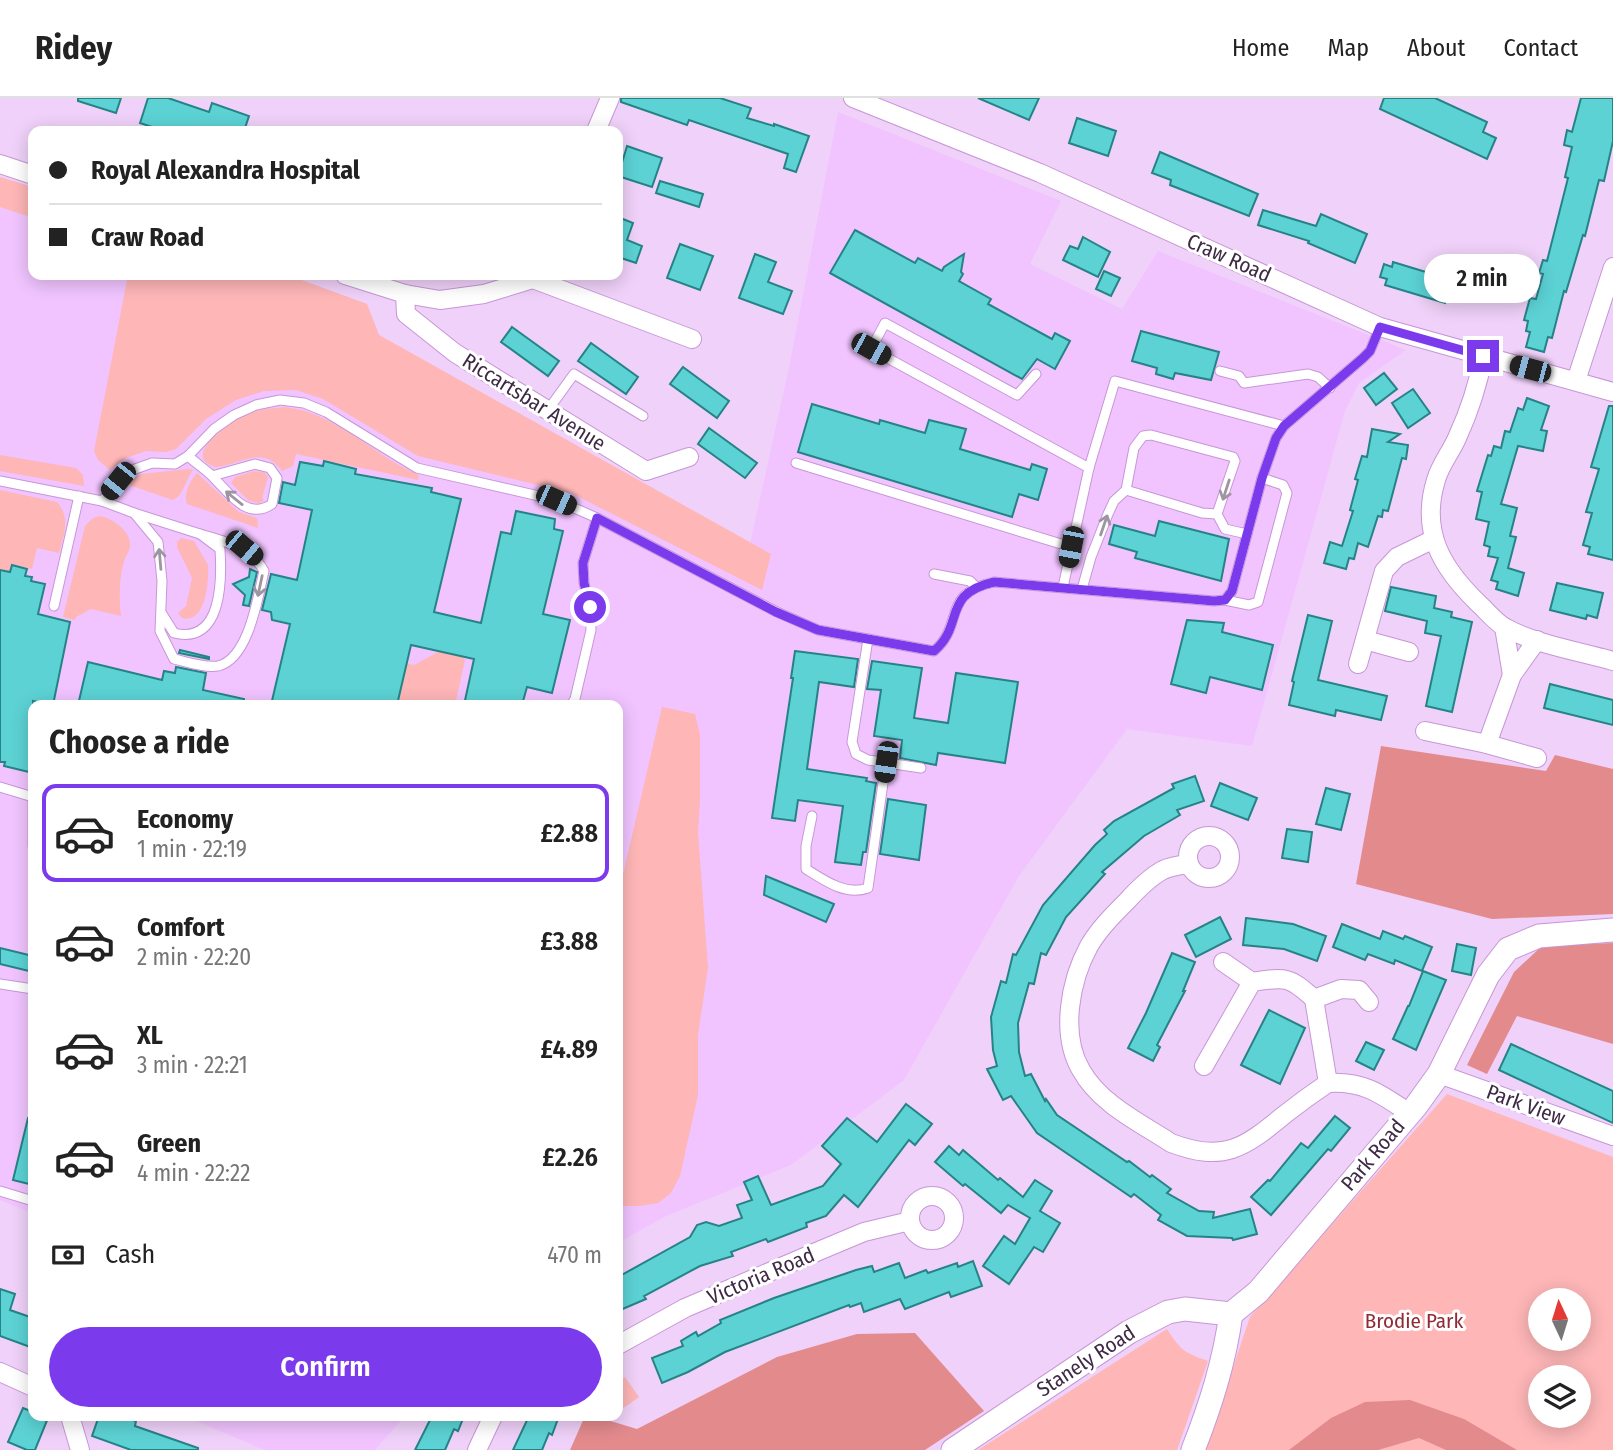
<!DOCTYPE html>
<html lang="en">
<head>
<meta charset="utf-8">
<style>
	:root { --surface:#fff; --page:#f6f6f6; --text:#222; --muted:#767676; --line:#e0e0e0; --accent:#7c3aed }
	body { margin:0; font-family:"Fira Sans Condensed",sans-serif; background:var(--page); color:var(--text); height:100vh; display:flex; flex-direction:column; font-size:26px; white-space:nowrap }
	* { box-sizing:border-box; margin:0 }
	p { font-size:23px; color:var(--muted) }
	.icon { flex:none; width:38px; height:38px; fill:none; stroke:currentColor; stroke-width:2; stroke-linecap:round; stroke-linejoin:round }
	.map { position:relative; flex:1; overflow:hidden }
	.sheet { position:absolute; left:28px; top:602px; width:595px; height:721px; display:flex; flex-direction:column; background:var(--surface); border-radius:14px; box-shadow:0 4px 18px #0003 }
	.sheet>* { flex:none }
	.guide { position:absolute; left:28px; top:28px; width:595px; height:154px; border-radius:14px; box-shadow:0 4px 18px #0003; display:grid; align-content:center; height:154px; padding:0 21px; background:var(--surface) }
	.needle { width:46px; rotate:356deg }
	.tools { position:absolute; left:1528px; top:1190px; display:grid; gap:14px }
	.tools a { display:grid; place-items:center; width:63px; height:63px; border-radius:50%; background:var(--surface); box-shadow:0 4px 18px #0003; font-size:35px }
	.end { position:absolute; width:32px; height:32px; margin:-16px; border:9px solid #7c3aed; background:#fff; box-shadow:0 0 0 4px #fff }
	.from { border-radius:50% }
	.bubble { position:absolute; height:49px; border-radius:24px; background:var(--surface); box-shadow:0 4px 18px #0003; font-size:23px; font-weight:600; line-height:49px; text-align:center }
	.car { position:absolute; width:21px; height:42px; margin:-21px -10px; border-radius:9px; box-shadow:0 0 5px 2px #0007; background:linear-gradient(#222 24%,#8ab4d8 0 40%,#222 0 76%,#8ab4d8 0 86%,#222 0) }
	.guide b { display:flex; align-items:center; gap:24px; height:66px; font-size:26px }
	.guide b+b { border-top:2px solid var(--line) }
	.guide i { width:18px; height:18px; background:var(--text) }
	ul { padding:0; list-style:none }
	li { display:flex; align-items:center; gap:21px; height:98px; margin:0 14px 10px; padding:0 7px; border:4px solid transparent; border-radius:14px }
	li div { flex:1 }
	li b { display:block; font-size:26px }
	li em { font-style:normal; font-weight:600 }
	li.selected { border-color:var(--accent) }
	li>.icon { width:63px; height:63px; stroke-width:1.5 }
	h2 { padding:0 21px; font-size:32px; line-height:84px }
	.pay { display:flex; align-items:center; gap:18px; height:77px; padding:0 21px; font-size:26px }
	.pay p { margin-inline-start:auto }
	.primary-button { display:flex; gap:14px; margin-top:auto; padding:14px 21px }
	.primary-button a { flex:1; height:80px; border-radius:42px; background:var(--accent); color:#fff; font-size:28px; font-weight:600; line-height:80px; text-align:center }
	header { display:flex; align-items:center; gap:42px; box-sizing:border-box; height:98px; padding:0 35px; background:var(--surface); border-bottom:2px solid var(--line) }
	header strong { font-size:33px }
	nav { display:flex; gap:38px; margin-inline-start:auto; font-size:24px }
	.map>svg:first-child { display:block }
	.built { fill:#f1c4ff }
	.green { fill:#feb6b7; fill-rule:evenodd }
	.forest { fill:#e38a8d }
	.building { fill:#5cd2d5; stroke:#258386; stroke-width:2 }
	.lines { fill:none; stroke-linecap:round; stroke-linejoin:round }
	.service-casing { stroke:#c796d6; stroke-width:11 }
	.minor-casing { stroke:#c796d6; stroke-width:20 }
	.tertiary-casing { stroke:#c796d6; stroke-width:25 }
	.service { stroke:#fff; stroke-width:9 }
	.minor { stroke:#fff; stroke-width:18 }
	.tertiary { stroke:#fff; stroke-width:23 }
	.oneway { stroke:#9e94a2 }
	.route { stroke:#7c3aed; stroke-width:9 }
	.labels { text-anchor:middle; stroke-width:6; stroke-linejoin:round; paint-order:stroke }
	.street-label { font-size:21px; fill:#3e2a44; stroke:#fff }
	.park-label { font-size:21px; fill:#912936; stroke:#fff }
</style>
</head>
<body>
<header>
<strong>Ridey</strong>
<nav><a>Home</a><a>Map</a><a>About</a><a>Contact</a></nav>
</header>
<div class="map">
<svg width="1613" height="1352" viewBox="0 0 1613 1352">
	<rect width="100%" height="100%" fill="#f0d1f9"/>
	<g class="built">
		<path d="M838,14L1061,103L1030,166L1122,211L1158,153L1406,252L1359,285L1345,313L1252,648L1127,631L1019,778L904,982L791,1067L664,1119L618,1145V607H33V1116L0,1102V79L33,89V177H288L367,206L379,237L750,446L790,265Z"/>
		<path d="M184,1318H405L375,1352H265Z"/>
	</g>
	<g class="green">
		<path d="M0,79L33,89V120L0,109Z"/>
		<path d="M128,177H288L367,206L379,237L771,456L762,492L571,395L418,358L323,301L296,292L264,293L236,302L206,321L176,351L166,354L146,353L126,360L110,372L98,362L94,353Z"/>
		<path d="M286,309C295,311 305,312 313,316C351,330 381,361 419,377L418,382L296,356L293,368L282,373C262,346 241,367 215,369C179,358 233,322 247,316C260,311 272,310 286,309Z"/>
		<path d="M0,357L76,370L83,377L84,388L0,373Z"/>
		<path d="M188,371L193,372C186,381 184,397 173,402L129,387L130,382L141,376Z"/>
		<path d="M254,373L264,374L268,379L262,400L264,402L260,405L249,403L231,385L235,379Z"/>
		<path d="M197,375L239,414L257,420L258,430L187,406C183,396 190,383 197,375Z"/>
		<path d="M0,392L57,404C71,420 64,436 59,455L37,450L32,471L12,466L9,473L0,471Z"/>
		<path d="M100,418C112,420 131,433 130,447C130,452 126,458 124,463C119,481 119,499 121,518L91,511L76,519L75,522L63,519L85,428L93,420Z"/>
		<path d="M181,440L194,443L208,467C209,484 206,526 182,520L178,515L186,508L192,480L177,449V444Z"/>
		<path d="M440,553L463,559L465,562L455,607H363L374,558L414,567Z"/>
		<path d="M662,609L695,616L700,637V703L698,734L708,870L698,937V997L680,1078L671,1095L658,1105L639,1108H618V798Z"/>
		<path d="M1447,996L1613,1059V1352H1205L1250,1219ZM1540,1202H1578V1241H1540ZM1540,1279H1578V1318H1540Z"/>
		<path d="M1167,1231C1180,1252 1185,1255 1208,1263L1177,1352H978Z"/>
		<path d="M625,1279L639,1299L618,1314V1284Z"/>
	</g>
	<g class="forest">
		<path d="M1381,648L1546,673L1555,657L1613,671V816L1492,821L1356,786Z"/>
		<path d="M1613,845V946L1517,918L1487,976L1467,967L1514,874L1542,848Z"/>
		<path d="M915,1235L984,1313L925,1352H570L585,1318H594L637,1331L777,1259L857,1236Z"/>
		<path d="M1410,1302L1464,1321L1517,1352H1446L1419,1340L1378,1352H1289L1331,1320L1365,1304Z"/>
	</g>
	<g class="building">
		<path d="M78,0H121L116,15L78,3Z"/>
		<path d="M148,0H168L209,14L212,5L249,18L244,33H164L140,25Z"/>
		<path d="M621,0H720L751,10L747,20L774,28V26L809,38L796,74L784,70L788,56L689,22L687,27L621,4Z"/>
		<path d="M978,0H1039L1029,22Z"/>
		<path d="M1384,0H1435L1487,24L1483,34L1496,40L1487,61L1380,11Z"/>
		<path d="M1581,0H1613V43L1604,83L1599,82L1585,138L1583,137L1566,194L1564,193L1552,240L1548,239L1544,254L1526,249L1530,234L1526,233L1528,223L1524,222L1530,200L1536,201L1543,176L1539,175L1543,162L1547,163L1568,80L1565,79L1572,49L1564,47L1567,32L1572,34Z"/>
		<path d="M1077,20L1116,33L1108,58L1069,45Z"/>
		<path d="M627,48L662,60L652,89L618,78Z"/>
		<path d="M1160,54L1258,96L1249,118L1170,87L1171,82L1152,75Z"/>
		<path d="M660,83L703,96L699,109L656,95Z"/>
		<path d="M1263,112L1316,128L1321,116L1367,136L1355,165L1308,145L1309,143L1258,127Z"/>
		<path d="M618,119L633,125L627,142L642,148L636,165L621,160L618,163Z"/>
		<path d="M855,132L915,165L918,160L942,173L944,169L964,156L961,174L963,176L959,183L991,201L988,206L1052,241L1055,235L1070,243L1055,271L1037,261L1022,281L830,175Z"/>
		<path d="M1083,139L1110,154L1098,179L1063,162L1070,148L1078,151Z"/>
		<path d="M680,146L713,158L700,192L667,180Z"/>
		<path d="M755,156L776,164L768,184L792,193L783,216L739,200Z"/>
		<path d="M1393,164L1452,182L1445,205L1385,187L1387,181L1380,179L1384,166L1392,169Z"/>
		<path d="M1104,173L1120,180L1111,198L1096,191Z"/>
		<path d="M512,229L559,263L548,278L501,244Z"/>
		<path d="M1141,233L1219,254L1211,282L1175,275L1173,281L1156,276L1157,270L1132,263Z"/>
		<path d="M591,245L638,279L626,296L578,263Z"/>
		<path d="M683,269L729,303L717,320L670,286Z"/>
		<path d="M1384,275L1397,291L1376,307L1364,290Z"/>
		<path d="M1413,291L1430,315L1408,330L1392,305Z"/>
		<path d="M1527,300L1549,308L1541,332L1547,333L1543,353L1518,348L1501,406L1517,410L1510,438L1516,439L1508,470L1524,475L1518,498L1496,491L1498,484L1491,482L1498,460L1488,458L1490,449L1484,447L1489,424L1476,421L1482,394L1477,393L1488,357L1491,358L1494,348L1501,350L1505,333L1510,334L1518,310L1523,312Z"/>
		<path d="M812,306L879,326L880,322L925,335L929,322L966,331L960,351L1030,372L1032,366L1047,371L1038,402L1019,396L1012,419L798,354Z"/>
		<path d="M1609,308H1613V462L1588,456L1590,449L1583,447L1592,415L1586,414L1599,371L1591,369Z"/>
		<path d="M709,330L757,365L745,380L698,346Z"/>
		<path d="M1372,331L1400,336L1388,344L1408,347L1406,361L1402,360L1388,413L1383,412L1382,419L1378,418L1368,449L1358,445L1354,461L1349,460L1346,471L1324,465L1330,444L1342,448L1353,413L1350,412L1358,382L1355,381L1362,358L1367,359Z"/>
		<path d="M324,363L356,371L355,376L432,390L431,394L461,401L434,514L481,525L501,434L511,436L516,413L555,421L554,431L563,433L543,516L570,522L552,595L527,589L522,607H464L474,561L411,547L397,607H271L290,526L272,522L271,514L262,512L271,476L297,482L312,412L279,405L283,384L295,387L300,364L323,368Z"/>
		<path d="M1159,423L1229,441L1221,483L1135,460L1137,454L1109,446L1114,427L1155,438Z"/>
		<path d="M12,467L27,471L25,478L32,479L31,483L45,486L38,516L70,524L53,607L33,603V675L4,668L5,664H0V472L10,474Z"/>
		<path d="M250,471L257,474L249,508L243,507L245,497L233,486L249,479Z"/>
		<path d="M1557,485L1603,495L1597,520L1587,517L1586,521L1550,512Z"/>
		<path d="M1391,489L1436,498L1434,510L1452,514L1451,519L1472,524L1452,614L1426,608L1441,538L1425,535L1427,523L1385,513Z"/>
		<path d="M1308,517L1332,523L1318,582L1387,598L1381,622L1336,612L1335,618L1289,607L1294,584L1292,583Z"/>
		<path d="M1187,522L1224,525L1222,534L1273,547L1262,592L1210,579L1206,595L1171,586Z"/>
		<path d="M180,552L209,559V561L179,555Z"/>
		<path d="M795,553L858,561L854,589L819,584L807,671L867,680L866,683L876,685L866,754H863L861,767L835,764L843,708L798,702L795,723L772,720L793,580H791Z"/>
		<path d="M872,563L922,570L914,620L948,625L956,575L1018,584L1005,665L938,655L936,667L900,660L902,642L874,638L881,592L867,591Z"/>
		<path d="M88,564L162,582L164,573L175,575L176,569L206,575L203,592L244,601V607H78Z"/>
		<path d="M1550,586L1613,602V627L1544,610Z"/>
		<path d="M1195,678L1204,703L1177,712L1180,717L1144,738L1102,774L1105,776L1066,819L1046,857L1041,855L1034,886L1029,885L1018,925L1019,954L1025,978L1031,976L1045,1003L1046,1001L1057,1017L1127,1064L1129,1063L1150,1079L1152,1077L1171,1091L1167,1095L1199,1113L1214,1114L1213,1120L1250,1111L1257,1136L1233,1142L1232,1140L1187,1138L1158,1122L1161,1117L1134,1096L1131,1099L1037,1035L1011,998L1003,1002L987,971L997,968L993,952L991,919L1001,883L1006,885L1013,856L1016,857L1043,807L1095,747L1107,736L1104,732L1114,723L1174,690L1172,686Z"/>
		<path d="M1220,685L1257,700L1248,722L1211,708Z"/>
		<path d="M1326,690L1350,696L1341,732L1316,726Z"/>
		<path d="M888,701L926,707L919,762L880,756Z"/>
		<path d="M1287,731L1312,734L1308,764L1282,760Z"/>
		<path d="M766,778L834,806L826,824L764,797Z"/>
		<path d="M1220,819L1231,841L1196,859L1185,837Z"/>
		<path d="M1246,820L1293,826L1326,838L1317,863L1284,851L1243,847Z"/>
		<path d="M1342,826L1380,841L1383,833L1403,841L1405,838L1432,849L1422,873L1395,862L1394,866L1368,856L1365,862L1333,849Z"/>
		<path d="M1457,846L1476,850L1471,877L1452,873Z"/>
		<path d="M0,850L33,858V874L0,866Z"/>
		<path d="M1172,855L1195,864L1183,893H1185L1157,947L1160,949L1153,963L1128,950L1146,915Z"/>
		<path d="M1423,873L1446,882L1416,952L1393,941L1408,908H1409Z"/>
		<path d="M1269,912L1305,930L1280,986L1241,967Z"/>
		<path d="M1366,944L1384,952L1374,972L1356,963Z"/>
		<path d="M1511,946L1613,993V1025L1499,972Z"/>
		<path d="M906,1006L932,1026L915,1047L909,1042L858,1109L844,1097L826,1118L806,1125L807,1129L768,1144L766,1141L731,1154L733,1158L700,1168L644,1198L646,1201L618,1213V1179L690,1139L697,1127L706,1124L719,1128L742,1120L737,1107L752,1102L744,1084L758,1078L771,1107L823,1088L841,1066L822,1048L847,1020L877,1044Z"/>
		<path d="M1335,1018L1350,1030L1331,1053L1328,1051L1271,1117L1251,1099L1268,1082L1270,1083L1301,1045L1308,1050Z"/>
		<path d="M28,1020H33V1087L13,1082Z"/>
		<path d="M949,1048L959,1057L963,1052L998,1082L1000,1080L1023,1099L1035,1082L1052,1093L1040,1113L1060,1125L1043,1154L1034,1149L1009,1186L983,1168L1004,1138L1015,1146L1030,1120L1008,1107L1001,1115L965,1086L963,1088L935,1064Z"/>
		<path d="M973,1163L982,1188L951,1199L949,1194L905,1211L900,1201L864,1214L861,1205L850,1209L849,1207L725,1254L688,1274L662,1285L652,1260L683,1248L681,1243L696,1234L698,1238L721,1225L720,1222L774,1200L856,1172L872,1168L874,1174L899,1165L905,1180L926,1172L928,1175L957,1165L958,1169Z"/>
		<path d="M0,1191L15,1196L10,1212L33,1220V1250L0,1238Z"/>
		<path d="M23,1310L33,1314V1318L48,1320L35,1352H27L8,1344Z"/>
		<path d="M99,1318H120L136,1323L135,1328L198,1350V1352H131L92,1338Z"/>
		<path d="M422,1318H464L458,1333L454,1331L445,1352H415L430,1322Z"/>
		<path d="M529,1318H559L552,1337L549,1335L542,1352H513Z"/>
	</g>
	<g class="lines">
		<g class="service-casing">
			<g id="service">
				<path d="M1220,273L1239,278L1244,285L1308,276L1318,279L1330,290"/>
				<path d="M1036,276L1017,297L885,225L871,251L1089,370"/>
				<path d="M548,312L574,276L643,318"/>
				<path d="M188,358C195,364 203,370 210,376C227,392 246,424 272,406L277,380L270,370L255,366L212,378"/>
				<path d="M796,365L1071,449"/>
				<path d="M0,383L102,403L134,415L200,436L220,451C222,483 222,547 174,535L162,516"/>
				<path d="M1126,392L1202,415L1217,416"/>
				<path d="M102,403L127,374L152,365L175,366L188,358L214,331L234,317L256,307L280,302L304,305L326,314L417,370L556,402L597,420L583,465L584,485L590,509L591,532L575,601L571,607"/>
				<path d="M134,415L158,444L162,483L160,533L174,561C187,564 205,570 218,568C249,561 258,498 264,473C250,448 226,444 200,436"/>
				<path d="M1217,416L1225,431L1247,436"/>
				<path d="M597,420L777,514L818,532L934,553C965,527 940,496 994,484L1214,503L1225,502L1232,493L1262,380L1276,340L1284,328L1363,260L1370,253L1380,229"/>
				<path d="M934,476L970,483L975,488"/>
				<path d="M1063,489L1089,370L1115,283L1284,328"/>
				<path d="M1082,491L1091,459L1108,416L1114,403L1126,392L1134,350L1143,338L1151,337L1233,359L1235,363L1217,416"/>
				<path d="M1225,502L1249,507L1258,504L1287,395L1283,387L1262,380"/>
				<path d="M54,508L79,398"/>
				<path d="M868,541L852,644L856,656L868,662L921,670"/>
				<path d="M0,689L33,699"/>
				<path d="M33,701V748"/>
				<path d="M812,718L806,748V771C825,783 846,798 868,790L886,664"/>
				<path d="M0,886L33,891"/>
				<path d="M0,1093L33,1103"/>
			</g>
		</g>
		<g class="minor-casing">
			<g id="minor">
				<path d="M853,0L1040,75L1380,229L1613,294"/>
				<path d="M596,33L610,0"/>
				<path d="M0,66L33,77"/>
				<path d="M345,177L405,196L440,202L484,196L533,181L692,241"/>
				<path d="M405,196L406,216L455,255L646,373L689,359"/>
				<path d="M1483,259C1478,287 1469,314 1457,340C1451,354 1440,367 1436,382C1420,434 1442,470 1478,505C1487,513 1496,525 1506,530C1538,547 1578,553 1613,563"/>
				<path d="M1576,283L1613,169"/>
				<path d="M1504,529L1512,577L1537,542"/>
				<path d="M1365,542L1409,554"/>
				<path d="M1358,566L1384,473L1397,459L1434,441"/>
				<path d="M1512,577L1487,646L1537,660"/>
				<path d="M1425,633L1487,646"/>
				<circle cx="1209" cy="759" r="21"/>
				<path d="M1189,766C1181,767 1171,768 1163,772C1150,779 1137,792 1127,803C1113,817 1099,831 1089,848C1070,883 1060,936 1081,972C1100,1006 1139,1024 1171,1045C1224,1065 1244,1050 1284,1017C1298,1006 1313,995 1328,985L1314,901L1341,891L1359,892L1369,904"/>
				<path d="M1223,864L1252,884"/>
				<path d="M1204,968L1252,884C1286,879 1289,878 1314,901"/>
				<path d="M1439,976L1613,1038"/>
				<path d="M1328,985C1364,983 1381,996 1409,1015"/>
				<circle cx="932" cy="1120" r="22"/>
				<path d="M618,1247L685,1210L821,1152L864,1134L910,1123"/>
				<path d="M0,1274L33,1289"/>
				<path d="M70,1318L80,1352"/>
				<path d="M477,1352L493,1318"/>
			</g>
		</g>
		<g class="tertiary-casing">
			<g id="tertiary">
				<path d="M953,1352L1129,1234L1168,1214L1185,1211L1231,1216"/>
				<path d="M1193,1352C1211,1306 1224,1265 1231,1216L1258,1194L1416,1008L1439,976L1488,877L1508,851L1539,838L1613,832"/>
			</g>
		</g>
		<use href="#service" class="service"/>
		<use href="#minor" class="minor"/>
		<use href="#tertiary" class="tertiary"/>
	</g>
	<defs><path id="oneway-shaft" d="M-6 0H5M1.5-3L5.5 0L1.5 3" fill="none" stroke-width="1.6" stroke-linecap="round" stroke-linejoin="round" transform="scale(1.75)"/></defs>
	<g class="oneway">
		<use href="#oneway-shaft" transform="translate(1226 392) rotate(108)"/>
		<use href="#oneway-shaft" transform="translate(234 400) rotate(-141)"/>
		<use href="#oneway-shaft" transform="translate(1104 427) rotate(-71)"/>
		<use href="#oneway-shaft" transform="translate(160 461) rotate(-95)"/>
		<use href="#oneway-shaft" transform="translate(260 488) rotate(102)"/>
	</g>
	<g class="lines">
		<path class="route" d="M590,509L584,485L583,465L597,420L776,514L818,532L934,553C965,527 941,496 994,484L1214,503L1225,502L1232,493L1262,380L1276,340L1284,328L1363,260L1370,253L1380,229L1483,258"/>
	</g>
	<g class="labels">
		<g class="street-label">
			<text transform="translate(1229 160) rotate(24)" y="7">Craw Road</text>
			<text transform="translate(534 304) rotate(32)" y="7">Riccartsbar Avenue</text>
			<text transform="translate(1526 1007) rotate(20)" y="7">Park View</text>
			<text transform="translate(1373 1057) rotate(-50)" y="7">Park Road</text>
			<text transform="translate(761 1178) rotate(-23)" y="7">Victoria Road</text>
			<text transform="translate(1086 1263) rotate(-33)" y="7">Stanely Road</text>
		</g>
		<g class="park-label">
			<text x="1414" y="1230">Brodie Park</text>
		</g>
	</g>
</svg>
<div class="tools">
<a><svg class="needle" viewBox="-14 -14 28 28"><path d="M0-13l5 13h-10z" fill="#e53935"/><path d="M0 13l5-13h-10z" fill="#767676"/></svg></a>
<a><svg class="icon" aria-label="layers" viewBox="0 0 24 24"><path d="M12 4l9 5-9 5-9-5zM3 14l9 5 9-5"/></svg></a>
</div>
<i class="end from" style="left:590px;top:509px"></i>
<i class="end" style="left:1483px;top:258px"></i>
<div class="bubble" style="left:1424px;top:156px;width:116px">2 min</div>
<i class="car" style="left:871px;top:251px;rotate:119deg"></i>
<i class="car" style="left:1530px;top:271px;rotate:285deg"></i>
<i class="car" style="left:118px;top:383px;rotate:219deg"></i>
<i class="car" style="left:556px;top:402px;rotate:114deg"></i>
<i class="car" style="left:1071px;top:449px;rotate:191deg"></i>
<i class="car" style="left:244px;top:450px;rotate:130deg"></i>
<i class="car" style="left:886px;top:664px;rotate:188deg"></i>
<div class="guide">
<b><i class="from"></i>Royal Alexandra Hospital</b>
<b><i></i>Craw Road</b>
</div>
<section class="sheet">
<h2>Choose a ride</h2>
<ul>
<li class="selected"><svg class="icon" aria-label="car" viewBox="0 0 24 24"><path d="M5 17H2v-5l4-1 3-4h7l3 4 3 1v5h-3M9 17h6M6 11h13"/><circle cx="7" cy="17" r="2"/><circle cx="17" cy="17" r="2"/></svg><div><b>Economy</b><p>1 min · 22:19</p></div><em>£2.88</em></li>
<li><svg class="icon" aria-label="car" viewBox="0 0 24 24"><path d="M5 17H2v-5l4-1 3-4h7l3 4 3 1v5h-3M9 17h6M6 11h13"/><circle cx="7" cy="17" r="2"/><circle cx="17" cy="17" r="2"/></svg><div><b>Comfort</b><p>2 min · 22:20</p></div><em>£3.88</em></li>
<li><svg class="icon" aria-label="car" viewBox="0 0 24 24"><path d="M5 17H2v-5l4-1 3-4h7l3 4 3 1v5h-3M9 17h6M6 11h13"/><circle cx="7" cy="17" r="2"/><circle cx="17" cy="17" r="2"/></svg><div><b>XL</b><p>3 min · 22:21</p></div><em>£4.89</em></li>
<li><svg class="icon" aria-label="car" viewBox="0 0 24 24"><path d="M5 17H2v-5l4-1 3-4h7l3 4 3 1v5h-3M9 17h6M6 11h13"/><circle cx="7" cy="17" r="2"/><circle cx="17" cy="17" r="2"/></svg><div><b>Green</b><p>4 min · 22:22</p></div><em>£2.26</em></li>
</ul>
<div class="pay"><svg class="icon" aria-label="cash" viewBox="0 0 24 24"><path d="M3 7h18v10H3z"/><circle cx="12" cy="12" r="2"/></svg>Cash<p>470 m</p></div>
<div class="primary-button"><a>Confirm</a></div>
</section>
</div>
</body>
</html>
